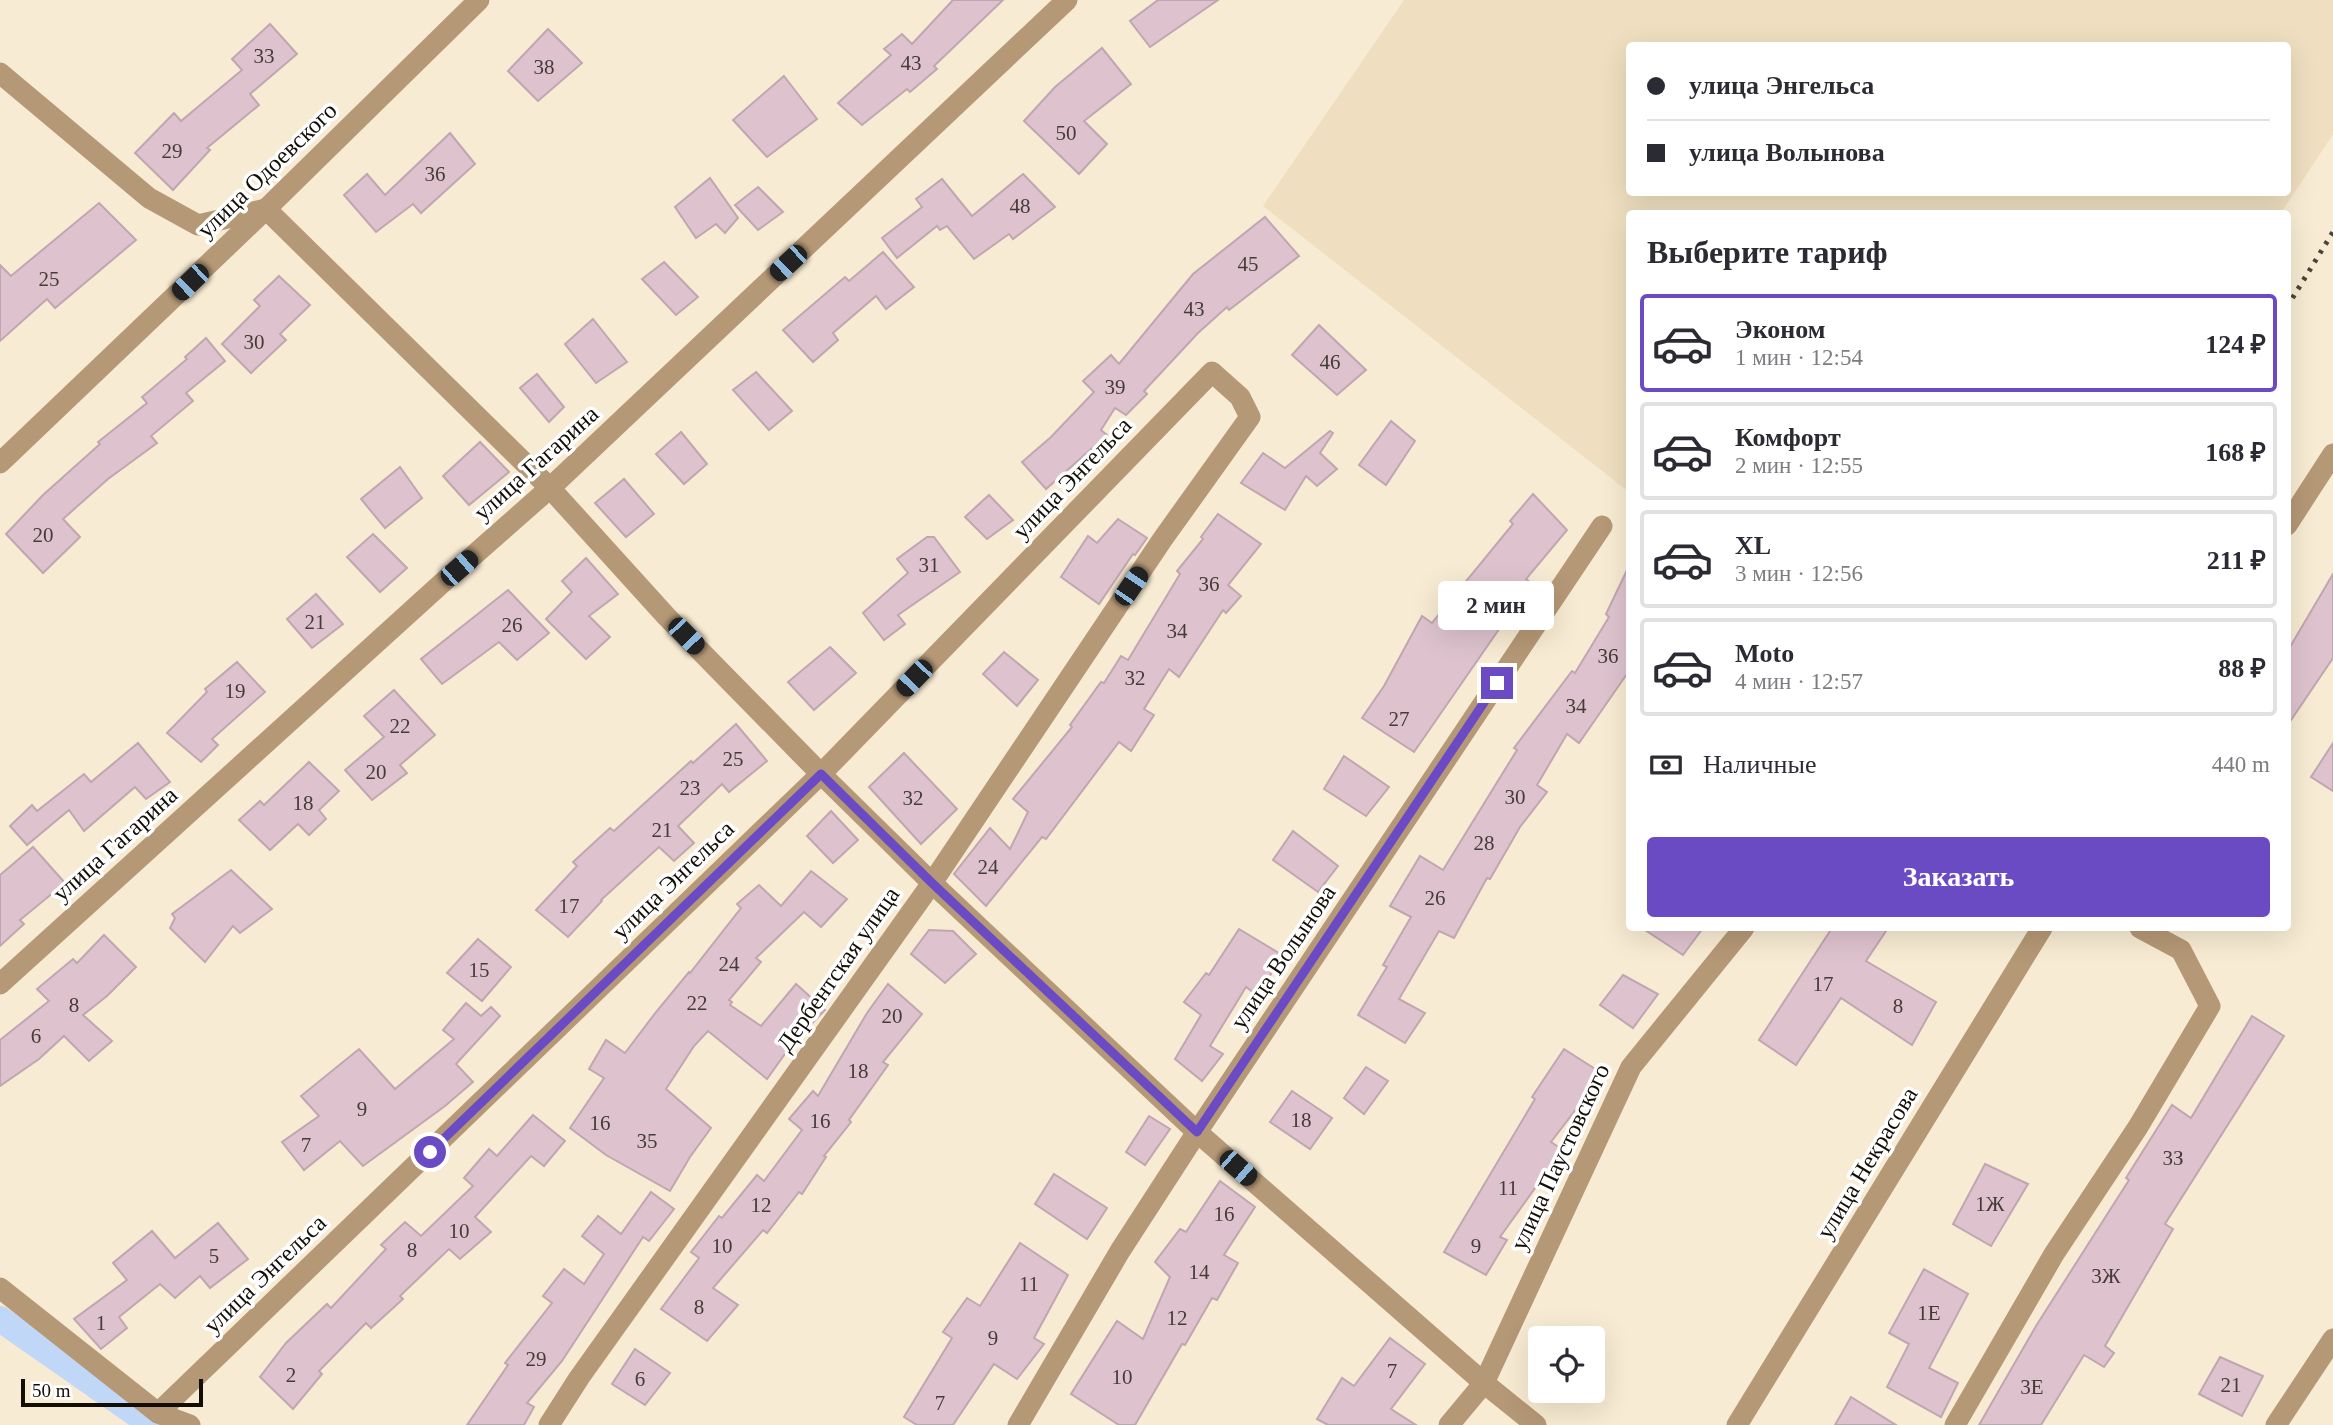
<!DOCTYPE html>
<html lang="ru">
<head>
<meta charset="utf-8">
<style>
	:root { --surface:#fff; --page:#f7f7f7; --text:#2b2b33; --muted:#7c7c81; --line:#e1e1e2; --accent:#6a4bc4 }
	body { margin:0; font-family:Georgia,serif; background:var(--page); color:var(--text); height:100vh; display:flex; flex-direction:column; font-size:26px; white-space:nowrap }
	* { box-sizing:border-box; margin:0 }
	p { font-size:23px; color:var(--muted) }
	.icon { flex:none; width:38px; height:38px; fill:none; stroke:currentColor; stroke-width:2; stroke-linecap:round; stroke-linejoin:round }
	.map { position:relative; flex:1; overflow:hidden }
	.drawer { position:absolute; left:1626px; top:210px; width:665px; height:721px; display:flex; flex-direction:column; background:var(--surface); border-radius:7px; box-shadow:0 7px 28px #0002 }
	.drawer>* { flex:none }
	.guide { position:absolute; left:1626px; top:42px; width:665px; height:154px; border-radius:7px; box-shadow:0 7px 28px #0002; display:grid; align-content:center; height:154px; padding:0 21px; background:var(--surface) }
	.buttons { position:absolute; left:1528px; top:1326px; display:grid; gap:14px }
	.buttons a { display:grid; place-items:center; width:77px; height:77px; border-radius:7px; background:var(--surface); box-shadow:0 7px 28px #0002; font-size:35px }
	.scale { position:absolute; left:21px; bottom:18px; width:182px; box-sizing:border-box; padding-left:7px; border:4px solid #120e06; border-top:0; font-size:19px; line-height:24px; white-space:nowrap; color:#120e06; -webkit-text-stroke:5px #fff; paint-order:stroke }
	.end { position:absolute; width:32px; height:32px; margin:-16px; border:9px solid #6a4bc4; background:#fff; box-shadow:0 0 0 4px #fff }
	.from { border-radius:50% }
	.bubble { position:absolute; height:49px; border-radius:7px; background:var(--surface); box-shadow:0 7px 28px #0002; font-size:23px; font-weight:600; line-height:49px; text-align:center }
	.car { position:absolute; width:21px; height:42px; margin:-21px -10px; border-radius:9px; box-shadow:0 0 5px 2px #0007; background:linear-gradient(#222 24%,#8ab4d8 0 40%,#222 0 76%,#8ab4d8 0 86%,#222 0) }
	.guide b { display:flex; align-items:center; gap:24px; height:66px; font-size:26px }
	.guide b+b { border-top:2px solid var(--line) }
	.guide i { width:18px; height:18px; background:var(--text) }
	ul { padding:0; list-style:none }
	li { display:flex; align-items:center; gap:21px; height:98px; margin:0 14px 10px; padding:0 7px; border:4px solid var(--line); border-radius:7px }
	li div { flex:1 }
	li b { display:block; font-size:26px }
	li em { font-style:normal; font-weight:600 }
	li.current { border-color:var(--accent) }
	li>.icon { width:63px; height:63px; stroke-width:1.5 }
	h2 { padding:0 21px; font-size:32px; line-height:84px }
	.pay { display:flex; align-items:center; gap:18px; height:77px; padding:0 21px; font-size:26px }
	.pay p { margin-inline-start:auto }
	.cta { display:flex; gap:14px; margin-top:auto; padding:14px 21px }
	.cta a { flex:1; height:80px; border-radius:7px; background:var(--accent); color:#fff; font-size:28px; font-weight:600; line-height:80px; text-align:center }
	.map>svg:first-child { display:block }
	.built { fill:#efdfc0; fill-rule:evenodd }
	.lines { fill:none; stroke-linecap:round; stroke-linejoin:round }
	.canal { stroke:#c0d7f8; stroke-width:26 }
	.building { fill:#dec3ce; stroke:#c0a6b1; stroke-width:2 }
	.minor { stroke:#b59876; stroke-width:21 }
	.rail { stroke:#4b4539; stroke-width:5; stroke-dasharray:3.5 7; stroke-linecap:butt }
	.route { stroke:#6a4bc4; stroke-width:9 }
	.labels { text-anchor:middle; stroke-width:7; stroke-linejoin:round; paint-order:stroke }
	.number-label { font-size:21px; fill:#453b38 }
	.street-label { font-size:24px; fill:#120e06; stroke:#fff }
</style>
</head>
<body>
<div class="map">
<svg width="2333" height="1425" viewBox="0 0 2333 1425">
	<rect width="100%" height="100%" fill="#f8ebd3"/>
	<path class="built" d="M1404,0H2333V134L2281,213L1629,214V492L1263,206ZM1629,46H2287V192H1629Z"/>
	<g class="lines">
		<path class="canal" d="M0,1319L152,1425"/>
	</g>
	<g class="building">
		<path d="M953,0H1003L934,66L937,69L910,92L907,89L862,125L838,103L891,55L884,49L902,34L912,44Z"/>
		<path d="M1158,0H1218L1150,47L1130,21Z"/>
		<path d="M270,24L297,54L250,94L259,105L207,148L210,150L173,190L135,153L174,113L181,121L242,70L232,59Z"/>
		<path d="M548,29L582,63L538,101L508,71Z"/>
		<path d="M1102,48L1131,84L1084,121L1107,144L1079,174L1024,121L1055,87Z"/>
		<path d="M784,76L817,119L767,157L733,120Z"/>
		<path d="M450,133L475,164L421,213L413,204L376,232L344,195L367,174L385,195Z"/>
		<path d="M1023,174L1055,207L1013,239L1009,234L974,259L947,226L940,230L937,226L897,258L882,238L922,207L916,199L942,179L972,216Z"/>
		<path d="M710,178L738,218L725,233L716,224L696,238L675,207Z"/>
		<path d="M758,187L783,212L758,230L735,205Z"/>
		<path d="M99,203L136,240L55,308L47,299L0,341V265L11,276Z"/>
		<path d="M1265,217L1299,256L1229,310L1227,307L1198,333L1144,391L1147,394L1126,415L1115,408L1101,430L1107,435L1046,489L1022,462L1051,437L1094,392L1083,381L1111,355L1119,364L1193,274Z"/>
		<path d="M883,252L914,287L886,309L876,296L833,333L838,340L813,362L783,330L845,277L849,281Z"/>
		<path d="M664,262L698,297L676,315L642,279Z"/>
		<path d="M279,276L310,305L280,334L286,340L251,373L222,344L260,306L254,300Z"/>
		<path d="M593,319L627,362L596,383L565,344Z"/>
		<path d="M1319,325L1366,370L1337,395L1292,355Z"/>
		<path d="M206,338L225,361L186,393L193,401L151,436L157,443L108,479L63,519L80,537L43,573L6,534L43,495L100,444L98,442L147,403L142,397L187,359L185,357Z"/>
		<path d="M756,372L792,411L769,430L733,390Z"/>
		<path d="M537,374L564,407L549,422L520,388Z"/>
		<path d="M1391,421L1415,441L1386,485L1359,465Z"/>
		<path d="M1330,431L1333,433L1320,453L1337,469L1317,486L1306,476L1285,510L1241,483L1263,453L1285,468Z"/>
		<path d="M681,432L707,464L684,484L656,454Z"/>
		<path d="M480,442L509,472L469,505L443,476Z"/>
		<path d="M400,467L422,498L385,528L361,499Z"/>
		<path d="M624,479L654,514L626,537L595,503Z"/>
		<path d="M1533,494L1567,530L1526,579L1531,583L1414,752L1362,718L1384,686L1422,616L1432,623L1513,524L1510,521Z"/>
		<path d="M989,495L1013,520L987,539L965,517Z"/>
		<path d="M1218,514L1261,544L1228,585L1241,596L1226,613L1223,610L1179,677L1169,669L1144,709L1154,715L1131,751L1119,742L1046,839L1042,837L986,906L954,874L990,828L1010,849L1028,812L1013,799L1072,727L1070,725L1101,682L1104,683L1121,656L1128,660L1180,574L1177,571L1203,539L1201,537Z"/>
		<path d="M1118,519L1147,538L1135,555L1133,554L1099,604L1061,577L1088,536L1097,543Z"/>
		<path d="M373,534L407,568L380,592L347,557Z"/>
		<path d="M927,537H934L960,572L898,615L905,624L884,640L863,613L908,573L897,559Z"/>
		<path d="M586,558L618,594L589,616L610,637L586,659L546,619L572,592L562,581Z"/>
		<path d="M1629,566V671L1579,743L1567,734L1537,785L1547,792L1520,827L1490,879L1487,878L1454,938L1439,931L1399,999L1425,1013L1405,1043L1358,1015L1387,967L1383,965L1411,917L1390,906L1420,856L1443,870L1517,750L1514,748L1572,671L1575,673L1609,617L1606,614Z"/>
		<path d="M2333,574V658L2287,726V652Z"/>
		<path d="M508,590L549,633L517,660L499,642L442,684L421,659Z"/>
		<path d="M316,594L343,624L312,648L287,619Z"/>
		<path d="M830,647L856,673L814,710L788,682Z"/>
		<path d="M1004,652L1038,680L1017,706L983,674Z"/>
		<path d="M237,662L265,692L212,739L218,745L201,762L167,733L207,692L205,689Z"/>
		<path d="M394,690L435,735L400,765L407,773L372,800L345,770L384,737L364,716Z"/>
		<path d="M736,724L767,761L729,792L722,784L678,826L694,843L674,861L659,847L601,900L602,901L568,937L536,910L577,866L573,862L610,828L614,831L691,761L693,763Z"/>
		<path d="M138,743L170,782L146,799L135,787L84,831L69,810L27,845L10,826L32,805L37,811L84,774L91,782Z"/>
		<path d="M2333,743V791L2311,777Z"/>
		<path d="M904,753L957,809L921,844L869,787Z"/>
		<path d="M1344,756L1389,787L1366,816L1324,789Z"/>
		<path d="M309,762L339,791L319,810L326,819L309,835L298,824L270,850L239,820L260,801L264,805Z"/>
		<path d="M831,811L858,840L833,863L807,836Z"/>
		<path d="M1293,831L1338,866L1318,892L1273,860Z"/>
		<path d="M33,847L65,883L20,920L24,924L0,946V875Z"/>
		<path d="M231,870L272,909L240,933L233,926L205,962L170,928L175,918L172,914Z"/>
		<path d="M811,871L847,899L821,927L804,912L756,958L761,962L729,1000L732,1002L730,1005L761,1026L796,984L825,1010L792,1044L767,1079L708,1031L694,1046L666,1089L711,1128L690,1157L670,1191L606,1155L570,1128L604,1078L589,1069L606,1040L625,1053L656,1012L689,972L690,973L741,908L737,904L759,885L781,906Z"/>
		<path d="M1642,928H1703L1683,955Z"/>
		<path d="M1832,928H1888L1866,961L1936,1002L1912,1045L1841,998L1796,1065L1759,1040Z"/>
		<path d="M1239,929L1282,955L1258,996L1246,987L1210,1046L1223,1054L1202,1081L1175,1059L1201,1015L1184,1002L1206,973L1209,975Z"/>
		<path d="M929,930L953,931L976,954L945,983L911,954Z"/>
		<path d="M104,935L136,967L107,996L83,1015L112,1041L89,1061L64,1036L39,1059L0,1086V1040L49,1001L37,989L73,959L77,963Z"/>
		<path d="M478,939L511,967L482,1001L447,973Z"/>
		<path d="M1623,975L1658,994L1633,1028L1600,1005Z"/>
		<path d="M888,984L922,1014L883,1062L888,1065L849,1120L851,1122L824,1156L826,1157L802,1194L799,1192L767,1233L763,1230L713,1288L738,1305L707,1341L661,1309L699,1258L691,1252L719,1216L722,1218L757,1175L764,1181L802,1130L789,1119L813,1091L818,1096L867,1013Z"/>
		<path d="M466,1003L481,1016L491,1007L500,1016L456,1064L473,1082L445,1106L363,1166L340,1141L304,1170L282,1142L319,1116L301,1096L359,1049L395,1089L454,1039L443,1030Z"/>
		<path d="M2252,1016L2284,1036L2165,1224L2173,1229L2105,1346L2114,1353L2104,1367L2084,1355L2041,1425H1979L2036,1326L2129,1180L2126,1178L2172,1105L2191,1118Z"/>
		<path d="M1564,1049L1603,1074L1551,1142L1560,1148L1544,1178L1543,1177L1500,1237L1507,1240L1486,1275L1444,1252L1535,1099L1532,1097Z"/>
		<path d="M1366,1067L1388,1081L1364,1114L1344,1098Z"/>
		<path d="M1292,1091L1332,1118L1310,1149L1270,1122Z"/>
		<path d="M533,1115L565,1141L544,1166L531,1156L475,1217L491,1232L460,1259L449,1249L400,1296L403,1299L371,1328L366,1323L319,1371L322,1374L293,1409L260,1377L286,1343L327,1304L331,1308L386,1249L381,1245L405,1222L421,1236L473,1186L464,1178L489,1149L497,1156Z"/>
		<path d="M1149,1116L1170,1129L1145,1165L1126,1152Z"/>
		<path d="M1985,1164L2028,1184L1991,1246L1953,1224Z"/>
		<path d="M1054,1174L1107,1208L1087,1239L1035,1204Z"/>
		<path d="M1220,1181L1255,1207L1224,1255L1238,1263L1217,1300L1212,1298L1185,1345L1182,1344L1135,1425H1119L1071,1394L1117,1321L1143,1339L1170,1277L1155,1262L1180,1229L1186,1232Z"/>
		<path d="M651,1192L674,1209L649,1241L643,1237L562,1361L527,1403L534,1407L524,1425H467L508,1365L505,1363L552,1303L543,1296L564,1269L584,1284L604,1254L582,1236L598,1216L621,1234Z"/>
		<path d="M218,1223L248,1259L210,1288L200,1276L175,1298L160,1284L119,1317L127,1328L101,1349L74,1319L127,1280L113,1263L152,1231L175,1258Z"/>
		<path d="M1020,1243L1068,1275L1034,1338L1044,1344L1017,1379L994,1364L953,1425H917L904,1417L952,1338L943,1332L967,1298L980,1306Z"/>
		<path d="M1924,1269L1968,1294L1929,1368L1958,1383L1941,1417L1887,1387L1909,1344L1889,1333Z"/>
		<path d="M1390,1338L1425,1364L1391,1409L1416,1425H1328L1317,1419L1342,1378L1354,1386Z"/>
		<path d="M635,1349L670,1373L645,1405L612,1384Z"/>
		<path d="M2220,1357L2263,1376L2242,1416L2199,1394Z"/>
		<path d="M1851,1397L1896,1425H1835Z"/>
	</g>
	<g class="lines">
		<g class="minor">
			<path d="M0,73L149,198L198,225L266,209L550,488L666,616L821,774L932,883L1197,1132L1484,1383L1536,1425"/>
			<path d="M0,463L266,209L479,0"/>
			<path d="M2287,525L2333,454"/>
			<path d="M0,984L441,584L550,488L1067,0"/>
			<path d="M0,1288L158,1413L190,1425"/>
			<path d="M158,1413L821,774L1212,372L1240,397L1250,417L1162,540L932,883L579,1378L549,1425"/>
			<path d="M1018,1425L1120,1251L1197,1132L1602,526"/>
			<path d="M1449,1425L1484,1383L1631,1067L1744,928"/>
			<path d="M1737,1425L2042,928"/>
			<path d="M1955,1425L2054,1254L2138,1127L2210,1006L2181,950L2140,928"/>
			<path d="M2276,1425L2333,1339"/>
		</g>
		<path class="rail" d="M2287,307L2333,232"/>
	</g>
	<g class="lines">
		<path class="route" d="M430,1152L821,774L932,883L1197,1132L1497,683"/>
	</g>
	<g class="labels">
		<g class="number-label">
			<text x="264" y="63">33</text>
			<text x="911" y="70">43</text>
			<text x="544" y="74">38</text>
			<text x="1066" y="140">50</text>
			<text x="172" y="158">29</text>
			<text x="435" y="181">36</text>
			<text x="1020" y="213">48</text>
			<text x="1248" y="271">45</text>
			<text x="49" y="286">25</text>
			<text x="1194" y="316">43</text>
			<text x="254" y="349">30</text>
			<text x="1330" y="369">46</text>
			<text x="1115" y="394">39</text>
			<text x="43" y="542">20</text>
			<text x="929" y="572">31</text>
			<text x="1209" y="591">36</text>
			<text x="315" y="629">21</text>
			<text x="512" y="632">26</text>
			<text x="1177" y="638">34</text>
			<text x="1608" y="663">36</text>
			<text x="1135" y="685">32</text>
			<text x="235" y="698">19</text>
			<text x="1576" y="713">34</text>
			<text x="1399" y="726">27</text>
			<text x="400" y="733">22</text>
			<text x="733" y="766">25</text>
			<text x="376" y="779">20</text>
			<text x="690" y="795">23</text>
			<text x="1515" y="804">30</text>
			<text x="913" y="805">32</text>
			<text x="303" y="810">18</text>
			<text x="662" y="837">21</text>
			<text x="1484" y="850">28</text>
			<text x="988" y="874">24</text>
			<text x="1435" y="905">26</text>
			<text x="569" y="913">17</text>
			<text x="729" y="971">24</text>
			<text x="479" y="977">15</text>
			<text x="1823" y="991">17</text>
			<text x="697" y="1010">22</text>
			<text x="74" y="1012">8</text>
			<text x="1898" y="1013">8</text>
			<text x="892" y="1023">20</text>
			<text x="36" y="1043">6</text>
			<text x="858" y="1078">18</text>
			<text x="362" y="1116">9</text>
			<text x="1301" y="1127">18</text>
			<text x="820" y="1128">16</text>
			<text x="600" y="1130">16</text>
			<text x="647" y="1148">35</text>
			<text x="306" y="1152">7</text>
			<text x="2173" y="1165">3З</text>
			<text x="1508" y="1195">11</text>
			<text x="1990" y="1211">1Ж</text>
			<text x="761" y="1212">12</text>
			<text x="1224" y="1221">16</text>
			<text x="459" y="1238">10</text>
			<text x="722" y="1253">10</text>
			<text x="1476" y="1253">9</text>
			<text x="412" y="1257">8</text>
			<text x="214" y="1263">5</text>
			<text x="1199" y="1279">14</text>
			<text x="2106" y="1283">3Ж</text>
			<text x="1029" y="1291">11</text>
			<text x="699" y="1314">8</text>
			<text x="1929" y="1320">1Е</text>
			<text x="1177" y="1325">12</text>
			<text x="101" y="1330">1</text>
			<text x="993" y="1345">9</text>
			<text x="536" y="1366">29</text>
			<text x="1392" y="1378">7</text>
			<text x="291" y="1382">2</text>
			<text x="1122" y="1384">10</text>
			<text x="640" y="1386">6</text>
			<text x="2231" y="1392">21</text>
			<text x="2032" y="1394">3Е</text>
			<text x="940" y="1410">7</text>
		</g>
		<g class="street-label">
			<text transform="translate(267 170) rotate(-44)" y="8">улица Одоевского</text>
			<text transform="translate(536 463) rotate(-42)" y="8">улица Гагарина</text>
			<text transform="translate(1072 478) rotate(-46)" y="8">улица Энгельса</text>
			<text transform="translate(115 844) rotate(-42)" y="8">улица Гагарина</text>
			<text transform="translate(673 880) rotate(-44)" y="8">улица Энгельса</text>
			<text transform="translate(1283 957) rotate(-56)" y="8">улица Волынова</text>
			<text transform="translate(838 969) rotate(-55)" y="8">Дербентская улица</text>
			<text transform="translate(1560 1157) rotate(-65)" y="8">улица Паустовского</text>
			<text transform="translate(1867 1163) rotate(-59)" y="8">улица Некрасова</text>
			<text transform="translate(265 1274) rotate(-44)" y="8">улица Энгельса</text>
		</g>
	</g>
</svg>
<div class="buttons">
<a><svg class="icon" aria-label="locate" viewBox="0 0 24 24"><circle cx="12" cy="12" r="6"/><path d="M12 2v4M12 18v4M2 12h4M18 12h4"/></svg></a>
</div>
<div class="scale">50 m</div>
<i class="end from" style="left:430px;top:1152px"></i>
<i class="end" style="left:1497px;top:683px"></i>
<div class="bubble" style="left:1438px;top:581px;width:116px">2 мин</div>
<i class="car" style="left:788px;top:263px;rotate:227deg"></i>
<i class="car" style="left:190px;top:282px;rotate:226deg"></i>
<i class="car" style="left:459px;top:568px;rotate:49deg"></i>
<i class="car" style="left:1131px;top:586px;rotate:34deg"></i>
<i class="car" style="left:686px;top:636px;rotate:136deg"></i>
<i class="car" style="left:914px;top:678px;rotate:224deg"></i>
<i class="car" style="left:1238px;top:1168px;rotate:131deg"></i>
<div class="guide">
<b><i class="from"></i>улица Энгельса</b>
<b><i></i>улица Волынова</b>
</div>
<section class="drawer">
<h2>Выберите тариф</h2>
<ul>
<li class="current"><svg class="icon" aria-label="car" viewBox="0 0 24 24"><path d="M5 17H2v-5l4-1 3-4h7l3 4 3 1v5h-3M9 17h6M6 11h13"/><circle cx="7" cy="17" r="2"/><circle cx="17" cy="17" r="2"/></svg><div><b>Эконом</b><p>1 мин · 12:54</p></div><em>124 ₽</em></li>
<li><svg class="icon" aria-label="car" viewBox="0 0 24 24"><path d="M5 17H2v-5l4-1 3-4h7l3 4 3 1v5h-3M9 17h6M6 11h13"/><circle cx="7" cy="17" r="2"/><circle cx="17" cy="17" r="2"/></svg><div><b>Комфорт</b><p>2 мин · 12:55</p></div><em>168 ₽</em></li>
<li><svg class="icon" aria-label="car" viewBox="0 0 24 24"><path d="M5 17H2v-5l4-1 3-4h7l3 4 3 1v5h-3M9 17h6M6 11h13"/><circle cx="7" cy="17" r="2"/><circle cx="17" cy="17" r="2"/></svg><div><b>XL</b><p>3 мин · 12:56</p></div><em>211 ₽</em></li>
<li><svg class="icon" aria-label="car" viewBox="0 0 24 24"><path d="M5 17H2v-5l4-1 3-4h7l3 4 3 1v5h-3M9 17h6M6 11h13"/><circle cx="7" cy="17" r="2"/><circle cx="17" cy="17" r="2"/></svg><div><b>Moto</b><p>4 мин · 12:57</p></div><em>88 ₽</em></li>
</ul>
<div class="pay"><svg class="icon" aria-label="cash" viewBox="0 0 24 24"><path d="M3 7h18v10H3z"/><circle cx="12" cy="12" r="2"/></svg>Наличные<p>440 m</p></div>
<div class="cta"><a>Заказать</a></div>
</section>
</div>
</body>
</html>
